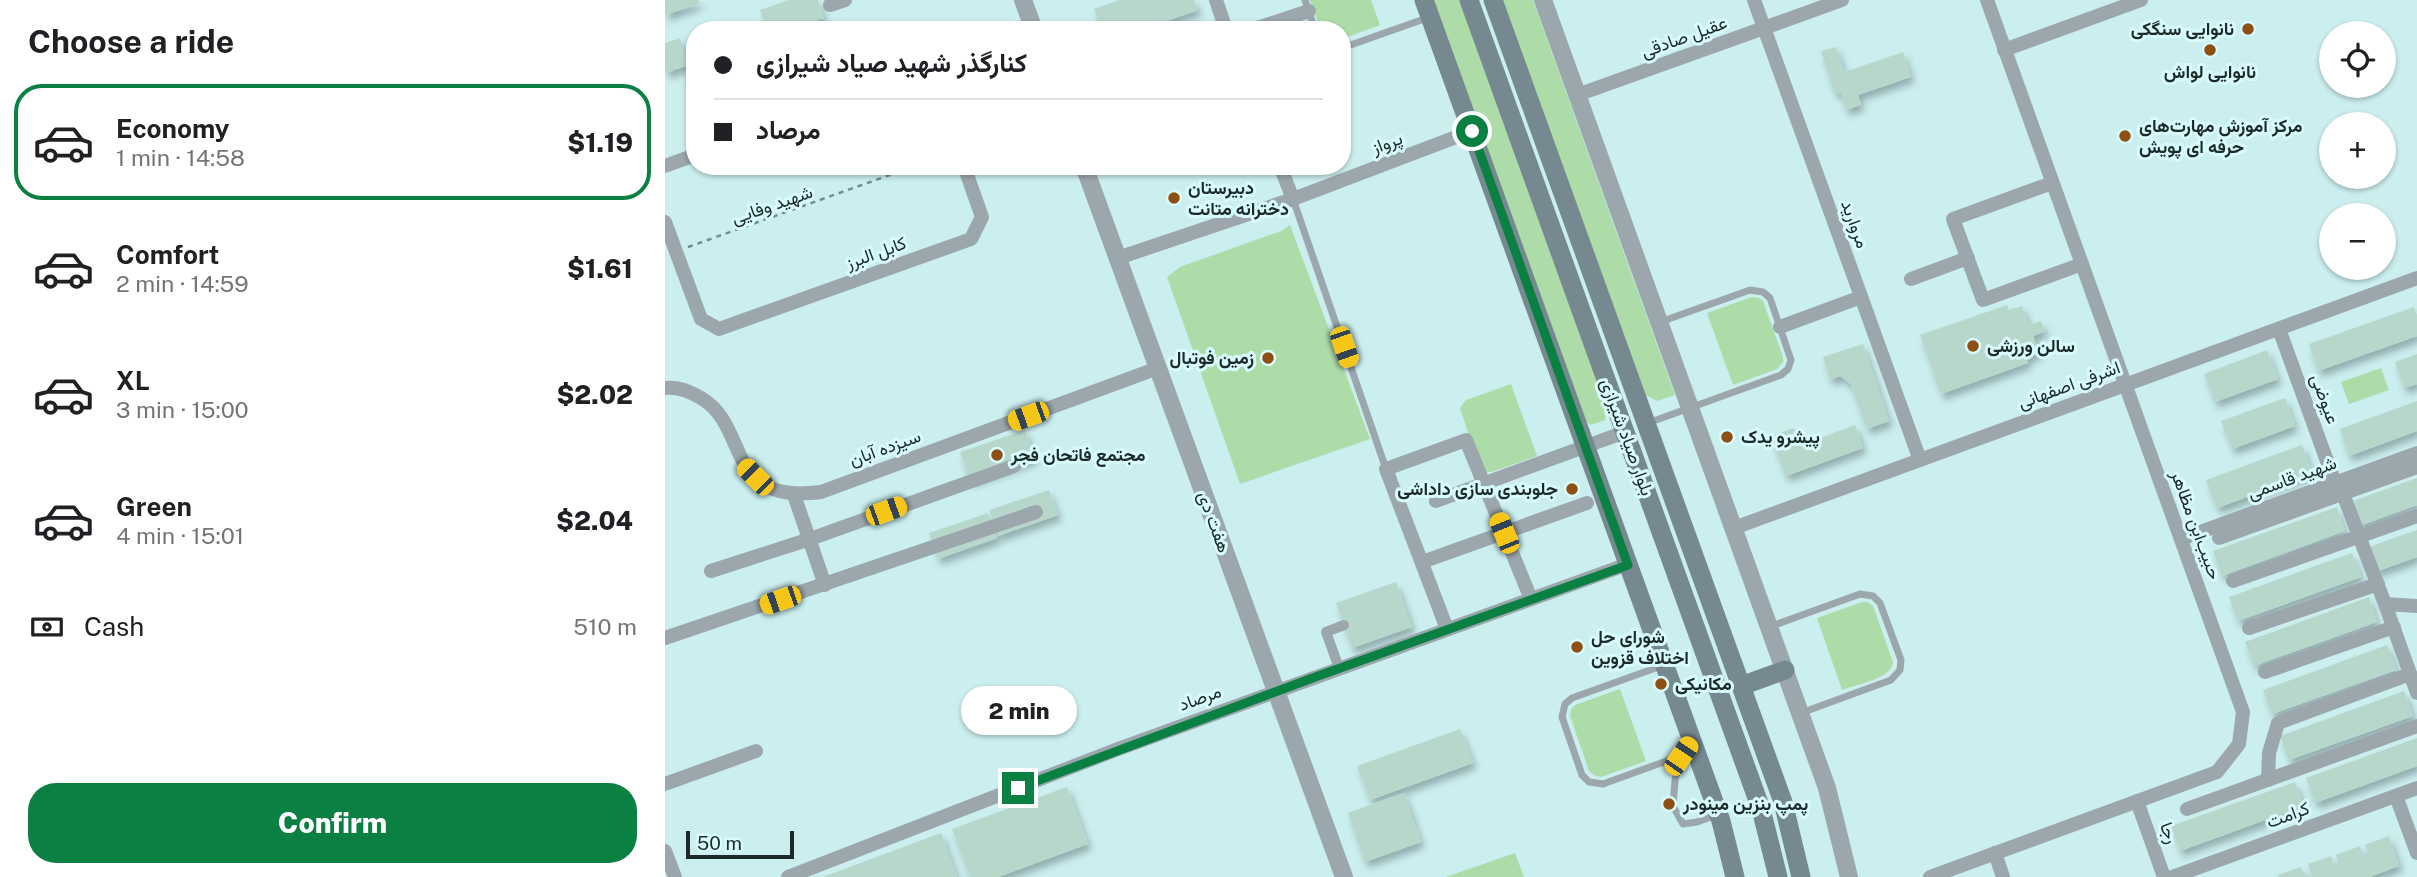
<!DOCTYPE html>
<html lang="en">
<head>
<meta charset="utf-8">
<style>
	:root { --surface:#fff; --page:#f2f2f2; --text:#202124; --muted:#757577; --line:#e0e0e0; --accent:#0b8043 }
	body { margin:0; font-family:"Public Sans",Vazirmatn,sans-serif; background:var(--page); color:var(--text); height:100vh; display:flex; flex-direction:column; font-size:26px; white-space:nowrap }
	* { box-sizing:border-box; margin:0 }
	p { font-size:23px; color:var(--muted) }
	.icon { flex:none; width:38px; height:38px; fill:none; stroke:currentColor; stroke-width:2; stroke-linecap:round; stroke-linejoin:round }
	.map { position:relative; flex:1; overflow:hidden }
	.panel { display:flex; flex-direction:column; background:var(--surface); width:665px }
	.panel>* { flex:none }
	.guide { position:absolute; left:21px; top:21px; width:665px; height:154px; border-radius:28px; box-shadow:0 2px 5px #0004; display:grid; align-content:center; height:154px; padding:0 28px; background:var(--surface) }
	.controls { position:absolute; left:1654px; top:21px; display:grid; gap:14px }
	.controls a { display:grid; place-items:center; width:77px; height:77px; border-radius:50%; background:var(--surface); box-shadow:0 2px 5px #0004; font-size:35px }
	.scale { position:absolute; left:21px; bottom:18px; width:108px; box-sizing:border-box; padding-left:7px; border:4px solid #1c2a2a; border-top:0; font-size:19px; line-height:24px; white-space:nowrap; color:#1c2a2a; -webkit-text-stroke:5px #d8fcfd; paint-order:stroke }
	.end { position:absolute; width:32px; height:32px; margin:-16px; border:9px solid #0b8043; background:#fff; box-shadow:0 0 0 4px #fff }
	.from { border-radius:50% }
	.bubble { position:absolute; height:49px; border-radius:24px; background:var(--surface); box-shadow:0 2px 5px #0004; font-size:23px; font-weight:800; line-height:49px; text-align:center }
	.car { position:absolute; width:21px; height:42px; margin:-21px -10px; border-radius:9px; box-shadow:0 0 5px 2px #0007; background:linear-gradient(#f5c518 24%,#345 0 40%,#f5c518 0 76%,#345 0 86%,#f5c518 0) }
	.guide b { display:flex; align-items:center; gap:24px; height:66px; font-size:26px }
	.guide b+b { border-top:2px solid var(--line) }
	.guide i { width:18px; height:18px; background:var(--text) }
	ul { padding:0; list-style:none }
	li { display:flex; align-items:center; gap:21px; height:116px; margin:0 14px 10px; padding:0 14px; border:4px solid transparent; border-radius:28px }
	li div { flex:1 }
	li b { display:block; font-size:26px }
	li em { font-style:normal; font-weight:800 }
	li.current { border-color:var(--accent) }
	li>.icon { width:63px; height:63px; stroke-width:1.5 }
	h2 { padding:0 28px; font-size:32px; line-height:84px }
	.pay { display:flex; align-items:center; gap:18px; height:77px; padding:0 28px; font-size:26px }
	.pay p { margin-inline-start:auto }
	.action { display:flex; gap:14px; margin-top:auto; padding:14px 28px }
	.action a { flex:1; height:80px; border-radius:28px; background:var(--accent); color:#fff; font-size:28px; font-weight:800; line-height:80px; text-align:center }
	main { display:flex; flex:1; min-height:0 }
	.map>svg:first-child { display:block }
	.green { fill:#addca9 }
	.building { fill:#b8d7cb; filter:url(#shadow) }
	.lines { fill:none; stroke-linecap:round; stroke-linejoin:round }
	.path { stroke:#748d8d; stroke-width:2.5; stroke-dasharray:5 5; stroke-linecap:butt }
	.service { stroke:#9ba7ad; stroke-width:7 }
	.pedestrian { stroke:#9ba7ad; stroke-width:10 }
	.minor { stroke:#9ba7ad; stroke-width:14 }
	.tertiary { stroke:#9ba7ad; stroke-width:18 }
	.secondary { stroke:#768991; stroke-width:19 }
	.route { stroke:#0b8043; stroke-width:9 }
	.poi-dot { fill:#8d4f12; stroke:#d8fcfd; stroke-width:2.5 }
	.labels { text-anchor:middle; stroke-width:6; stroke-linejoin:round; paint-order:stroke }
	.poi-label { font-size:18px; font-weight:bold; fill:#1c2a2a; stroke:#d8fcfd; text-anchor:start }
	.street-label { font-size:18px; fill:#1c2a2a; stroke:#d8fcfd }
</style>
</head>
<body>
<main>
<section class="panel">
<h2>Choose a ride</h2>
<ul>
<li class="current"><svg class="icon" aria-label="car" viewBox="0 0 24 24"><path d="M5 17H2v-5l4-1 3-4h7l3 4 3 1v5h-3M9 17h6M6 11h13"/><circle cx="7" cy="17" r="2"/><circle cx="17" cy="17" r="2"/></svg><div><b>Economy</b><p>1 min · 14:58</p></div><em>$1.19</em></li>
<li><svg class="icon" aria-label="car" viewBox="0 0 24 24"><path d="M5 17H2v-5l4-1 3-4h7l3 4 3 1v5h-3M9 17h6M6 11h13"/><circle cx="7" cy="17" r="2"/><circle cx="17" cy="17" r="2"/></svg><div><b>Comfort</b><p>2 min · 14:59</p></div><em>$1.61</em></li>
<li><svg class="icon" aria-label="car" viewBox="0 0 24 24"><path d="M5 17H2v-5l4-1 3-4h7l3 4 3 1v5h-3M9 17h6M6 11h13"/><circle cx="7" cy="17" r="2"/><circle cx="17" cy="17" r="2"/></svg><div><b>XL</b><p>3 min · 15:00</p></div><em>$2.02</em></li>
<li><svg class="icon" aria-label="car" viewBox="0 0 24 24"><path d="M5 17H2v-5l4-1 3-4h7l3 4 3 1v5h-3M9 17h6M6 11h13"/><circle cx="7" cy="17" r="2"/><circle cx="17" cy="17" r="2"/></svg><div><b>Green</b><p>4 min · 15:01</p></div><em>$2.04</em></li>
</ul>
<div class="pay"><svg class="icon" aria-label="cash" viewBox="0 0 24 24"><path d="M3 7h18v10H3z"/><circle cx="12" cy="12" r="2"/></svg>Cash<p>510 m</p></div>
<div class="action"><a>Confirm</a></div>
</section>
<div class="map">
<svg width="1752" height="877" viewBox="0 0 1752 877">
	<defs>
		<filter id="shadow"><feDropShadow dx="3.5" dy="6" stdDeviation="3.5" flood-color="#0004"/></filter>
	</defs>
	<rect width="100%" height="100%" fill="#cbeeef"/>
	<g class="green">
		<path d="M645,0H706L715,25L677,39V30H656Z"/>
		<path d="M766,0H797L942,401L940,420L926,425L920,421Z"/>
		<path d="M837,0H868L1010,395L992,401L981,395Z"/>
		<path d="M625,225L705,439L575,484L502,277L515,267L616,231Z"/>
		<path d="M1087,297L1094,298L1098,301L1118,357V362L1112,369L1068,385L1042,313Z"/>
		<path d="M1716,368L1724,390L1684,404L1676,382Z"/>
		<path d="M846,384L872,456L827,472H821L814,466L795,408L801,400Z"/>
		<path d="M1197,602H1202L1208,606L1228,662C1227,679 1192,684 1177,690L1152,618Z"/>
		<path d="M955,689L981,761L936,777L931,776L924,771L905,716L906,709L910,705Z"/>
		<path d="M850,853L859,877H781Z"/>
	</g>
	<g class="building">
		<path d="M0,0H33L35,3L0,15Z"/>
		<path d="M124,0H153L159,18L135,26L136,30H102L95,10Z"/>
		<path d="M455,0H529L533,10L476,30H436L429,9Z"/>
		<path d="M84,21L88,30H60V29Z"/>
		<path d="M15,38L24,65L0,73V43Z"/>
		<path d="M1171,47L1179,72L1238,52L1246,77L1193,95L1196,105L1181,110L1176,94L1169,91L1156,51Z"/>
		<path d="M1342,305L1344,310L1357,306L1364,325L1376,321L1380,331L1368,336L1374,353L1361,358L1363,363L1276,394L1255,335Z"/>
		<path d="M1749,307L1752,315V336L1653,371L1644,344Z"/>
		<path d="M1198,344L1224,421L1202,429L1186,384L1175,376L1165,380L1158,357Z"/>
		<path d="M1602,350L1613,379L1550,402L1539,374Z"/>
		<path d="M1752,354V384L1739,388L1730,362Z"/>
		<path d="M1620,398L1630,426L1567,449L1556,421Z"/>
		<path d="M1752,401V431L1684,456L1675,429Z"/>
		<path d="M1190,425L1198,448L1121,476L1106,436L1129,428L1132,437L1145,442Z"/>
		<path d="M360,430L370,458L305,481L295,452Z"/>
		<path d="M1637,445L1647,473L1552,508L1541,480Z"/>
		<path d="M1752,478V505L1694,526L1685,502Z"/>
		<path d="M384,490L393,515L333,536L324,510Z"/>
		<path d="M1672,507L1680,531L1557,576L1548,551Z"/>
		<path d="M323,513L332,538L273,559L264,533Z"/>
		<path d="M1752,530V557L1710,572L1701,548Z"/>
		<path d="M1687,553L1696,577L1573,621L1564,597Z"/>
		<path d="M731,582L747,627L687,648L671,603Z"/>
		<path d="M1704,597L1712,622L1589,666L1580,642Z"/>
		<path d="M1722,645L1731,670L1607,714L1598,690Z"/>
		<path d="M1739,691L1748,716L1624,760L1615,736Z"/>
		<path d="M795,729L808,763L705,800L692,766Z"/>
		<path d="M1752,738V766L1650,803L1641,778Z"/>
		<path d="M1630,782L1639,806L1515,851L1506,826Z"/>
		<path d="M402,787L423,844L333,877H305L287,829Z"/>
		<path d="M739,793L756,842L700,862L683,813Z"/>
		<path d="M276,833L292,877H158Z"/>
		<path d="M1724,836L1734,866L1704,877H1647L1643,864L1666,856L1670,868L1675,866L1671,855L1695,846L1699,857L1704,856L1700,845Z"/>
		<path d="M1636,867L1640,877H1614L1613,875Z"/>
	</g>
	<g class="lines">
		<path class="path" d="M23,247L250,166"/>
		<g class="service">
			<path d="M640,0L650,30"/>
			<path d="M677,48L762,18"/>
			<path d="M628,199L721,469"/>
			<path d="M983,423L1116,375L1123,369L1126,360L1105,298L1098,292L1085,290L995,322"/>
			<path d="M1104,627L1195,594L1208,596L1215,603L1236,660L1235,670L1226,680L1136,713"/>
			<path d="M999,665L907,698L900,704L897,717L917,775L924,782L938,784L1029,751"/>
			<path d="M1016,755L1010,780L1008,806L1018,824L1032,822L1051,815"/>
		</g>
		<path class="pedestrian" d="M674,668L661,632L679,625"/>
		<g class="minor">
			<path d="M551,0L561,30"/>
			<path d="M1089,0L1255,460"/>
			<path d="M165,5L180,0"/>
			<path d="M586,30L644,11"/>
			<path d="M1339,50L1476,0"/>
			<path d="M912,95L1177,0"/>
			<path d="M0,166L30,155"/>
			<path d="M615,166L628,199"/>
			<path d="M1387,183L1288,219L1318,300L1417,264"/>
			<path d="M0,222L36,319L54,329L306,239L317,217L299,166"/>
			<path d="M453,258L628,199L807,131"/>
			<path d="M1246,279L1303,258"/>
			<path d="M1115,327L1196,297"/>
			<path d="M1614,329L1670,483"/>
			<path d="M0,388C14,387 24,391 36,398C73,419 68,472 103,487C121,495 138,494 156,492L493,368"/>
			<path d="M1678,494L1720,604"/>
			<path d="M129,495L160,585"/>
			<path d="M771,501L960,432"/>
			<path d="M1069,528L1752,278"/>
			<path d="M1554,538L1752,467"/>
			<path d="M1516,539L1752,453"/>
			<path d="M757,562L922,503"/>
			<path d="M46,571L145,539L349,466"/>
			<path d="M1568,581L1752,516"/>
			<path d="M1752,606L1720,604L1752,693"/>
			<path d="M1584,628L1713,584"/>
			<path d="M782,629L721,469L801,440L866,599"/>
			<path d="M0,638L371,512"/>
			<path d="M1600,672L1729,627"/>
			<path d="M1603,780L1604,753L1613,723L1745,674"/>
			<path d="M0,784L91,751"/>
			<path d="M1731,796L1752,853"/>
			<path d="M1472,801L1499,877"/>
			<path d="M1522,809L1752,726"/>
			<path d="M0,851L10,877"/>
			<path d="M1330,853L1338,877"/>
			<path d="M123,877L453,749L963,564"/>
			<path d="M1265,877L1552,772L1574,744L1578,712L1322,0"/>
			<path d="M1507,877L1752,788"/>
		</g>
		<g class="tertiary">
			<path d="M358,0L369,30"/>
			<path d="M878,0L1162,788L1184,877"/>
			<path d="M419,166L679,877"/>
		</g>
		<g class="secondary">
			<path d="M759,0L1056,821L1070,877"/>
			<path d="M804,0L1096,809L1113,877"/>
			<path d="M828,0L1118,802L1136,877"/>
			<path d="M1076,686L1120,670"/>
		</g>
	</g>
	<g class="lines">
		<path class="route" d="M353,788L653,676L963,565L807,131"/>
	</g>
	<g class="poi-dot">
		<circle cx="1583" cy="29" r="7"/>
		<circle cx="1545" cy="50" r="7"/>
		<circle cx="1460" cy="136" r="7"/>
		<circle cx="509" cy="198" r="7"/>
		<circle cx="1308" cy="346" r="7"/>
		<circle cx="603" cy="358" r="7"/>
		<circle cx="1062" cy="437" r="7"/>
		<circle cx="332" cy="455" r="7"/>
		<circle cx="907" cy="489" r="7"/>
		<circle cx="912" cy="647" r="7"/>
		<circle cx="996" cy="684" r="7"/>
		<circle cx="1004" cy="804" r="7"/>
	</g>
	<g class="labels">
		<g class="poi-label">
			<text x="1569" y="35" text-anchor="end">نانوایی سنگکی</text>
			<text x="1545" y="78" text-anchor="middle">نانوایی لواش</text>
			<text x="1474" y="132">مرکز آموزش مهارت‌های<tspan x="1474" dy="21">حرفه ای پویش</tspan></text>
			<text x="523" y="194">دبیرستان<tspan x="523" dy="21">دخترانه متانت</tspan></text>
			<text x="1322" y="352">سالن ورزشی</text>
			<text x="589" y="364" text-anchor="end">زمین فوتبال</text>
			<text x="1076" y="443">پیشرو یدک</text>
			<text x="346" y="461">مجتمع فاتحان فجر</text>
			<text x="893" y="495" text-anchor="end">جلوبندی سازی داداشی</text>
			<text x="926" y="643">شورای حل<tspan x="926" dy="21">اختلاف قزوین</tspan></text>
			<text x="1010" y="690">مکانیکی</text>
			<text x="1018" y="810">پمپ بنزین مینودر</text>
		</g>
		<g class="street-label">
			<text transform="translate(1019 37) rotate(-20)" y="6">عقیل صادقی</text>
			<text transform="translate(722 143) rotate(-21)" y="6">پرواز</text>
			<text transform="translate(107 205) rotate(-19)" y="6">شهید وفایی</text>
			<text transform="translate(1190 224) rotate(70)" y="6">مروارید</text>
			<text transform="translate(211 253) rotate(-20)" y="6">کابل البرز</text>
			<text transform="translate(1404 385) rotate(-20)" y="6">اشرفی اصفهانی</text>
			<text transform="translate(1660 399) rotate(70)" y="6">عیوضی</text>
			<text transform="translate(962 437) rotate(70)" y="6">بلوار صیاد شیرازی</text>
			<text transform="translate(220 448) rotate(-20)" y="6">سیزده آبان</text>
			<text transform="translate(1627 478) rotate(-20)" y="6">شهید قاسمی</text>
			<text transform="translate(549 522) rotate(70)" y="6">هفت دی</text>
			<text transform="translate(1531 525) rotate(70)" y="6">حبیب‌ابن مظاهر</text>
			<text transform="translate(535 698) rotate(-20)" y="6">مرصاد</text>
			<text transform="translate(1623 815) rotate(-20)" y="6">کرامت</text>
			<text transform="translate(1504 833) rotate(70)" y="6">رجا</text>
		</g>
	</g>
</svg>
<div class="controls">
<a><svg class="icon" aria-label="locate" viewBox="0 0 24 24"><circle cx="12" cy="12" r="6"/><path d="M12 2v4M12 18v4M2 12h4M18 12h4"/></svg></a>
<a>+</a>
<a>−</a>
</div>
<div class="scale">50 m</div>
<i class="end from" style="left:807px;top:131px"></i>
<i class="end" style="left:353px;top:788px"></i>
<div class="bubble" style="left:296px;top:686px;width:116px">2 min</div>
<i class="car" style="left:679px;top:347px;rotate:161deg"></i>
<i class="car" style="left:363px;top:416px;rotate:250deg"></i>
<i class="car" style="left:90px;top:477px;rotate:315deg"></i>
<i class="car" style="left:221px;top:511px;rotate:70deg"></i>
<i class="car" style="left:839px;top:533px;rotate:338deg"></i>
<i class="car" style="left:115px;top:600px;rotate:251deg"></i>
<i class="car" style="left:1016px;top:756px;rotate:34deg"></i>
<div class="guide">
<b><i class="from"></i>کنارگذر شهید صیاد شیرازی</b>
<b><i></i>مرصاد</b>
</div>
</div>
</main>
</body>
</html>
